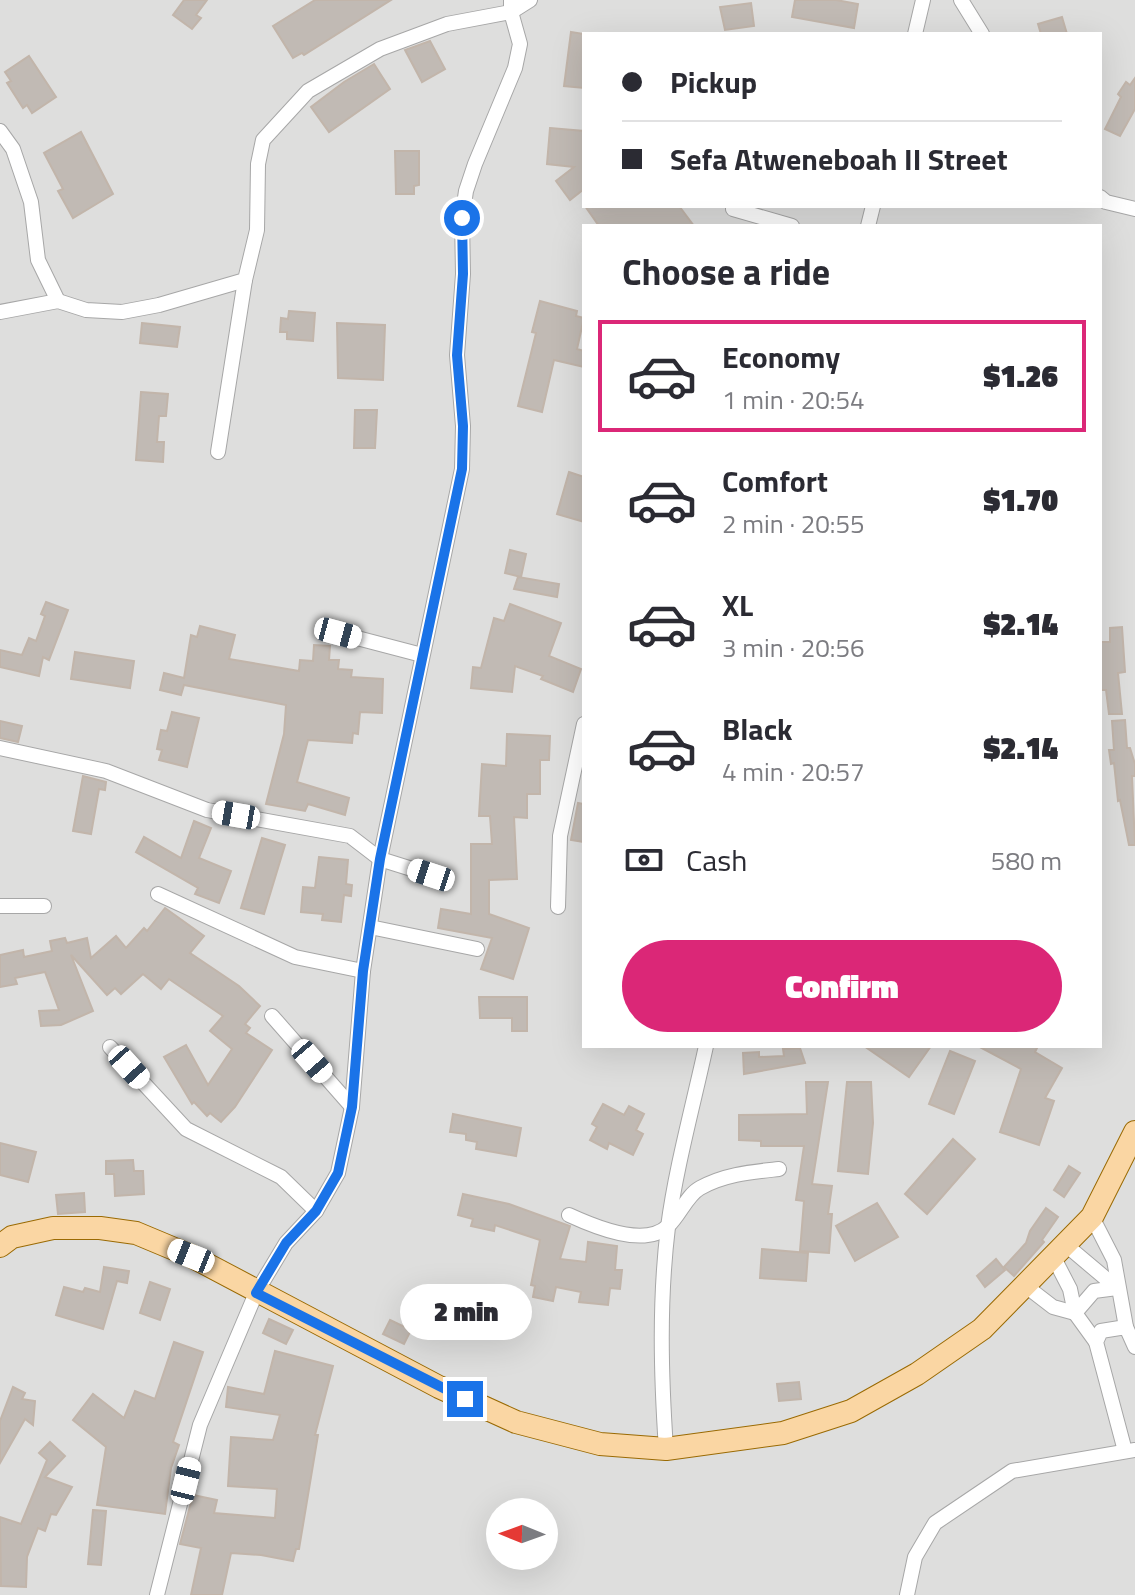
<!DOCTYPE html>
<html lang="en">
<head>
<meta charset="utf-8">
<style>
	:root { --surface:#fff; --page:#f2f2f3; --text:#2b2b33; --muted:#7c7c81; --line:#e1e1e2; --accent:#db2777 }
	body { margin:0; font-family:"Titillium Web",sans-serif; background:var(--page); color:var(--text); height:100vh; display:flex; flex-direction:column; font-size:30px; white-space:nowrap }
	* { box-sizing:border-box; margin:0 }
	p { font-size:26px; color:var(--muted) }
	.icon { flex:none; width:44px; height:44px; fill:none; stroke:currentColor; stroke-width:2; stroke-linecap:round; stroke-linejoin:round }
	.map { position:relative; flex:1; overflow:hidden }
	.panel { position:absolute; left:582px; top:224px; width:520px; height:824px; display:flex; flex-direction:column; background:var(--surface); border-radius:0px; box-shadow:0 8px 32px #0002 }
	.panel>* { flex:none }
	.top-card { position:absolute; left:582px; top:32px; width:520px; height:176px; border-radius:0px; box-shadow:0 8px 32px #0002; display:grid; align-content:center; height:176px; padding:0 40px; background:var(--surface) }
	.needle { width:52px; rotate:271deg }
	.buttons { position:absolute; left:486px; top:1498px; display:grid; gap:16px }
	.buttons a { display:grid; place-items:center; width:72px; height:72px; border-radius:50%; background:var(--surface); box-shadow:0 8px 32px #0002; font-size:40px }
	.end { position:absolute; width:36px; height:36px; margin:-18px; border:10px solid #1a73e8; background:#fff; box-shadow:0 0 0 4px #fff }
	.from { border-radius:50% }
	.bubble { position:absolute; height:56px; border-radius:28px; background:var(--surface); box-shadow:0 8px 32px #0002; font-size:26px; font-weight:800; line-height:56px; text-align:center }
	.car { position:absolute; width:24px; height:48px; margin:-24px -12px; border-radius:10px; box-shadow:0 0 6px 2px #0007; background:linear-gradient(#fff 24%,#345 0 40%,#fff 0 76%,#345 0 86%,#fff 0) }
	.top-card b { display:flex; align-items:center; gap:28px; height:76px; font-size:30px }
	.top-card b+b { border-top:2px solid var(--line) }
	.top-card i { width:20px; height:20px; background:var(--text) }
	ul { padding:0; list-style:none }
	li { display:flex; align-items:center; gap:24px; height:112px; margin:0 16px 12px; padding:0 24px; border:4px solid transparent; border-radius:0px }
	li div { flex:1 }
	li b { display:block; font-size:30px }
	li em { font-style:normal; font-weight:800 }
	li.on { border-color:var(--accent) }
	li>.icon { width:72px; height:72px; stroke-width:1.5 }
	h2 { padding:0 40px; font-size:36px; line-height:96px }
	.pay { display:flex; align-items:center; gap:20px; height:88px; padding:0 40px; font-size:30px }
	.pay p { margin-inline-start:auto }
	.primary-button { display:flex; gap:16px; margin-top:auto; padding:16px 40px }
	.primary-button a { flex:1; height:92px; border-radius:48px; background:var(--accent); color:#fff; font-size:32px; font-weight:800; line-height:92px; text-align:center }
	.map>svg:first-child { display:block }
	.residential { fill:#dededd; fill-rule:evenodd }
	.building { fill:#c1bab4; stroke:#c2b5aa; stroke-width:2 }
	.lines { fill:none; stroke-linecap:round; stroke-linejoin:round }
	.street-casing { stroke:#a7a7a7; stroke-width:16 }
	.primary-casing { stroke:#9a6a03; stroke-width:24 }
	.street { stroke:#fff; stroke-width:14 }
	.primary { stroke:#fad6a3; stroke-width:22 }
	.route { stroke:#1a73e8; stroke-width:10 }
</style>
</head>
<body>
<div class="map">
<svg width="1135" height="1595" viewBox="0 0 1135 1595">
	<rect width="100%" height="100%" fill="#f1eee7"/>
	<path class="residential" d="M0,0H1135V1595H0ZM584,34H1100V206H584ZM584,226H1100V1046H584ZM500,1512H544V1556H500Z"/>
	<g class="building">
		<path d="M184,0H207L196,15L201,18L192,29L173,15Z"/>
		<path d="M315,0H391L304,55L302,53L293,58L273,26Z"/>
		<path d="M795,0H836L858,4L854,28L792,17Z"/>
		<path d="M751,3L754,26L725,30L720,7Z"/>
		<path d="M1062,17L1067,34H1041L1038,24Z"/>
		<path d="M571,32L584,34V88L564,86Z"/>
		<path d="M430,41L445,69L422,82L405,50Z"/>
		<path d="M29,56L56,97L32,113L27,105L23,108L7,83L11,81L5,72Z"/>
		<path d="M374,64L390,89L329,132L311,107L344,82Z"/>
		<path d="M1135,78V109L1120,136L1105,129L1121,97L1118,94L1126,82L1130,85Z"/>
		<path d="M550,128L584,131V189L570,200L556,181L574,167L547,164Z"/>
		<path d="M81,132L113,194L73,218L58,191L63,189L44,153Z"/>
		<path d="M395,151H419V185L414,186V194H396Z"/>
		<path d="M585,206H679L694,226H599Z"/>
		<path d="M540,301L577,311L576,316L584,318L577,349L584,351V367L554,360L542,412L518,406L536,333L532,332Z"/>
		<path d="M289,311L315,313L313,341L287,339V332H280L281,318L288,319Z"/>
		<path d="M142,323L180,327L177,347L140,343Z"/>
		<path d="M337,323L385,325L383,380L338,378Z"/>
		<path d="M141,392L168,394L166,416H159L157,442H164L163,462L136,460Z"/>
		<path d="M355,410H377L375,448H354Z"/>
		<path d="M569,472L584,477V522L557,514Z"/>
		<path d="M510,550L526,554L521,577L505,573Z"/>
		<path d="M518,577L559,584L557,597L514,589Z"/>
		<path d="M46,602L68,610L49,660L43,657L39,676L0,667V650L22,655L29,638L36,641L45,616L41,614Z"/>
		<path d="M510,604L561,623L549,656L581,669L573,692L541,679L543,676L515,666L512,692L471,688L473,667L481,668L494,618L504,621Z"/>
		<path d="M200,626L235,635L229,659L299,671L300,660L313,661L314,645L330,646L329,660H339L338,669L352,670L351,677L383,679L382,713L360,712L358,734L353,733L352,743L308,740L297,782L349,798L345,815L308,804L305,811L266,804L284,734L286,705L184,685L181,695L160,690L164,673L184,678L191,635L197,637Z"/>
		<path d="M1122,627L1125,672L1118,673L1122,714H1109L1106,690H1100V642H1110V628Z"/>
		<path d="M75,652L134,661L130,688L71,679Z"/>
		<path d="M172,712L199,718L187,767L159,760L162,750L157,749L161,730L167,731Z"/>
		<path d="M1125,720L1127,748H1130L1135,764V776H1132L1135,845H1129L1120,800L1118,801L1114,763L1111,764L1109,750H1114L1112,721Z"/>
		<path d="M0,721L22,726L18,742L0,738Z"/>
		<path d="M507,734L550,736L549,760H540V794H527V818L514,817L517,879L489,880V914L529,928L513,979L481,969L492,938L438,928L441,909L471,914V844H492L490,816H479L482,764L506,766Z"/>
		<path d="M83,776L106,782L105,790L99,789L91,834L73,831Z"/>
		<path d="M578,803L584,804V842L571,840Z"/>
		<path d="M194,821L211,828L199,858L231,871L219,903L195,894L198,888L136,852L144,837L181,858Z"/>
		<path d="M262,838L285,845L264,914L241,908Z"/>
		<path d="M319,857L348,860L346,884L352,885L351,896L344,895L341,922L322,920L323,914L301,912L303,887L315,888Z"/>
		<path d="M165,908L204,936L190,953L239,986L260,1006L245,1024L250,1028L246,1033L272,1050L235,1107L221,1122L210,1113L207,1116L194,1102L192,1104L164,1057L186,1045L208,1085L232,1049L210,1031L223,1016L169,979L161,989L143,974L121,994L115,988L107,995L71,955L93,1011L61,1025L41,1026L39,1011L59,1010L45,972L15,978L17,984L0,987V955L23,950L24,957L52,951L50,941L65,938L67,943L87,938L91,958L116,936L126,948L144,928L147,931Z"/>
		<path d="M479,997H527V1031H512V1018H480Z"/>
		<path d="M864,1046H931L909,1077Z"/>
		<path d="M978,1046H1038L1035,1052L1062,1068L1045,1098L1054,1101L1039,1145L1000,1132L1021,1069Z"/>
		<path d="M800,1048L805,1063L744,1074L743,1053L759,1052V1057L784,1056L783,1049Z"/>
		<path d="M950,1051L975,1061L954,1114L929,1104Z"/>
		<path d="M806,1082H828L812,1184L832,1186L828,1214H832L829,1253L800,1251L804,1201L796,1200L804,1146H761V1141L739,1140V1115L807,1114Z"/>
		<path d="M847,1082H871L873,1123L868,1174L838,1171Z"/>
		<path d="M603,1104L624,1115L629,1106L644,1114L636,1130L643,1134L633,1155L609,1143L607,1149L590,1140L597,1127L592,1124Z"/>
		<path d="M453,1114L521,1128L516,1156L476,1149L477,1142L466,1140V1134L450,1132Z"/>
		<path d="M953,1139L975,1159L927,1214L905,1194Z"/>
		<path d="M0,1143L36,1152L28,1182L0,1175Z"/>
		<path d="M133,1160L134,1171H143L144,1194L115,1196L114,1174H106V1161Z"/>
		<path d="M1069,1166L1080,1173L1064,1197L1054,1190Z"/>
		<path d="M84,1193L85,1212L58,1214L56,1195Z"/>
		<path d="M463,1194L509,1204L570,1226L560,1259L586,1262L588,1242L617,1246L615,1270H622L620,1289L610,1288L608,1305L579,1302L581,1292L556,1287L553,1301L533,1297L535,1286L531,1285L540,1240L495,1225L494,1231L471,1226L473,1219L458,1215Z"/>
		<path d="M877,1203L898,1237L855,1261L836,1226Z"/>
		<path d="M1046,1208L1058,1217L1042,1240L1044,1242L1014,1276L1004,1267L1026,1243L1030,1231Z"/>
		<path d="M762,1249L808,1253L806,1281L760,1278Z"/>
		<path d="M996,1259L1005,1270L985,1287L977,1276Z"/>
		<path d="M104,1267L129,1271L127,1283L117,1281L103,1329L56,1315L64,1287L83,1292L85,1288L100,1292Z"/>
		<path d="M150,1282L170,1289L160,1320L140,1313Z"/>
		<path d="M269,1319L293,1330L286,1344L263,1333Z"/>
		<path d="M390,1320L411,1330L404,1344L383,1334Z"/>
		<path d="M174,1342L203,1352L173,1442L179,1445L171,1468L165,1514L97,1505L106,1447L73,1420L93,1394L124,1418L135,1391L155,1399Z"/>
		<path d="M275,1351L333,1366L315,1435H318L299,1549H296L293,1561L261,1555L231,1553L222,1595H191L201,1548L180,1544L193,1495L217,1500L214,1513L275,1518L277,1489L228,1486L231,1437L273,1440L280,1415L226,1407L228,1387L264,1394Z"/>
		<path d="M799,1382L801,1399L779,1401L777,1384Z"/>
		<path d="M13,1387L25,1393L22,1399L35,1401L33,1425L25,1419L0,1463V1421Z"/>
		<path d="M50,1442L65,1456L45,1477L72,1487L56,1515L51,1514L45,1531L38,1528L27,1557L26,1587L1,1586L0,1517L21,1524L47,1460L39,1453Z"/>
		<path d="M93,1510L106,1511L101,1565L88,1564Z"/>
	</g>
	<g class="lines">
		<g class="street-casing">
			<g id="street">
				<path d="M961,0L982,34"/>
				<path d="M915,34L923,0"/>
				<path d="M0,131L13,149L31,202L38,260L58,301"/>
				<path d="M1100,197L1106,202L1135,209"/>
				<path d="M733,209L792,226"/>
				<path d="M868,226L873,206"/>
				<path d="M0,312L58,301L86,310L122,312L159,305L245,280L257,230L258,164L263,140L308,91L380,49L447,24L511,12L530,0"/>
				<path d="M218,452L245,280"/>
				<path d="M338,633L422,655"/>
				<path d="M0,748L106,771L207,810L350,836L380,859L431,875"/>
				<path d="M158,894L295,957L363,971"/>
				<path d="M0,906H44"/>
				<path d="M558,907L560,836L584,724"/>
				<path d="M370,927L477,949"/>
				<path d="M272,1016L352,1107"/>
				<path d="M110,1047L186,1129L281,1177L316,1211"/>
				<path d="M569,1215C595,1227 645,1248 668,1226C680,1215 687,1195 700,1188C725,1174 752,1172 779,1169"/>
				<path d="M1092,1217L1114,1260L1126,1327"/>
				<path d="M1066,1245L1117,1288"/>
				<path d="M1054,1258L1070,1289L1075,1313L1096,1342"/>
				<path d="M1027,1287L1053,1307L1075,1313"/>
				<path d="M1075,1313L1094,1291L1117,1288"/>
				<path d="M666,1449C661,1375 659,1301 668,1227C676,1167 693,1106 706,1046"/>
				<path d="M1125,1451L1096,1342L1101,1331L1126,1327L1135,1347"/>
				<path d="M157,1595L200,1425L256,1293L286,1243L316,1211L338,1173L352,1107L363,971L380,859L462,469L463,426L457,355L463,274L462,218L466,191L475,164L515,68L520,44L511,12V0"/>
				<path d="M907,1595L915,1557L935,1523L1012,1471L1135,1450"/>
			</g>
		</g>
		<g class="primary-casing">
			<path id="primary" d="M0,1246L12,1237L53,1228H100L136,1233L191,1256L439,1387L516,1422L600,1444L666,1449L783,1433L851,1411L917,1374L982,1329L1092,1217L1135,1132"/>
		</g>
		<use href="#street" class="street"/>
		<use href="#primary" class="primary"/>
	</g>
	<g class="lines">
		<path class="route" d="M462,218L463,274L457,355L463,426L462,469L380,859L363,971L352,1107L338,1173L316,1211L286,1243L256,1293L465,1399"/>
	</g>
</svg>
<div class="buttons">
<a><svg class="needle" viewBox="-14 -14 28 28"><path d="M0-13l5 13h-10z" fill="#e53935"/><path d="M0 13l5-13h-10z" fill="#7c7c81"/></svg></a>
</div>
<i class="end from" style="left:462px;top:218px"></i>
<i class="end" style="left:465px;top:1399px"></i>
<div class="bubble" style="left:400px;top:1284px;width:132px">2 min</div>
<i class="car" style="left:338px;top:633px;rotate:105deg"></i>
<i class="car" style="left:236px;top:815px;rotate:280deg"></i>
<i class="car" style="left:431px;top:875px;rotate:288deg"></i>
<i class="car" style="left:312px;top:1061px;rotate:139deg"></i>
<i class="car" style="left:129px;top:1067px;rotate:138deg"></i>
<i class="car" style="left:191px;top:1256px;rotate:292deg"></i>
<i class="car" style="left:186px;top:1481px;rotate:14deg"></i>
<div class="top-card">
<b><i class="from"></i>Pickup</b>
<b><i></i>Sefa Atweneboah II Street</b>
</div>
<section class="panel">
<h2>Choose a ride</h2>
<ul>
<li class="on"><svg class="icon" aria-label="car" viewBox="0 0 24 24"><path d="M5 17H2v-5l4-1 3-4h7l3 4 3 1v5h-3M9 17h6M6 11h13"/><circle cx="7" cy="17" r="2"/><circle cx="17" cy="17" r="2"/></svg><div><b>Economy</b><p>1 min · 20:54</p></div><em>$1.26</em></li>
<li><svg class="icon" aria-label="car" viewBox="0 0 24 24"><path d="M5 17H2v-5l4-1 3-4h7l3 4 3 1v5h-3M9 17h6M6 11h13"/><circle cx="7" cy="17" r="2"/><circle cx="17" cy="17" r="2"/></svg><div><b>Comfort</b><p>2 min · 20:55</p></div><em>$1.70</em></li>
<li><svg class="icon" aria-label="car" viewBox="0 0 24 24"><path d="M5 17H2v-5l4-1 3-4h7l3 4 3 1v5h-3M9 17h6M6 11h13"/><circle cx="7" cy="17" r="2"/><circle cx="17" cy="17" r="2"/></svg><div><b>XL</b><p>3 min · 20:56</p></div><em>$2.14</em></li>
<li><svg class="icon" aria-label="car" viewBox="0 0 24 24"><path d="M5 17H2v-5l4-1 3-4h7l3 4 3 1v5h-3M9 17h6M6 11h13"/><circle cx="7" cy="17" r="2"/><circle cx="17" cy="17" r="2"/></svg><div><b>Black</b><p>4 min · 20:57</p></div><em>$2.14</em></li>
</ul>
<div class="pay"><svg class="icon" aria-label="cash" viewBox="0 0 24 24"><path d="M3 7h18v10H3z"/><circle cx="12" cy="12" r="2"/></svg>Cash<p>580 m</p></div>
<div class="primary-button"><a>Confirm</a></div>
</section>
</div>
</body>
</html>
